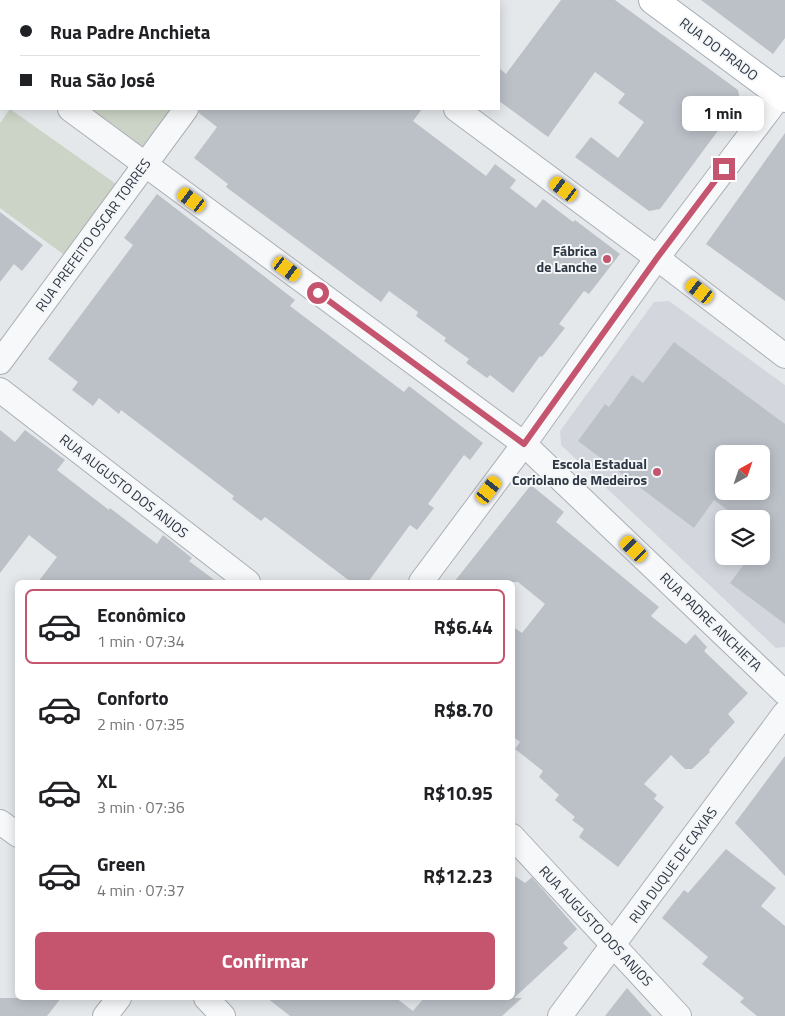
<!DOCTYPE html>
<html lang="pt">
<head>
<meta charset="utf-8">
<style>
	:root { --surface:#fff; --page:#f6f6f6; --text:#202124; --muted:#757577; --line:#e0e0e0; --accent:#c5556f }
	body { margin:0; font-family:"Titillium Web",sans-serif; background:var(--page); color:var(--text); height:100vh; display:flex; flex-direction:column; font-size:19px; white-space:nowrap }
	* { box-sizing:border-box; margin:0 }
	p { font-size:16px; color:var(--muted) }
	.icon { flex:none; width:28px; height:28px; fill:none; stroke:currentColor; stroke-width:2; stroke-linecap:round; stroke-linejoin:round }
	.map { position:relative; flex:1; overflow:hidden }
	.panel { position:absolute; left:15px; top:580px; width:500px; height:420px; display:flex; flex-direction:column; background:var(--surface); border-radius:8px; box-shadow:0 2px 12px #0003 }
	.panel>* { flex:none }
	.guide { position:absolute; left:0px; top:0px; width:500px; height:110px; box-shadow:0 2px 12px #0003; display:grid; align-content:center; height:110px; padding:0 20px; background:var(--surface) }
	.needle { width:32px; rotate:40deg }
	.buttons { position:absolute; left:715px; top:445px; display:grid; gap:10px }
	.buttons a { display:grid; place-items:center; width:55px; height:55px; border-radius:8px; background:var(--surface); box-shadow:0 2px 12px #0003; font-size:25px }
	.end { position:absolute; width:22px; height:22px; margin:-11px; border:6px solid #c5556f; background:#fff; box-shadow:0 0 0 2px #fff }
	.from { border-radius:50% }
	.bubble { position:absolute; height:35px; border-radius:8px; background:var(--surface); box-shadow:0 2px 12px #0003; font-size:16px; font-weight:700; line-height:35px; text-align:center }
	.car { position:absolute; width:15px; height:30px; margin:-15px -8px; border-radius:6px; box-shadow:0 0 4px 1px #0007; background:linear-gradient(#f5c518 24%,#345 0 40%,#f5c518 0 76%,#345 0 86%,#f5c518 0) }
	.guide b { display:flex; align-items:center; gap:18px; height:48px; font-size:19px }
	.guide b+b { border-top:1px solid var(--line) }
	.guide i { width:12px; height:12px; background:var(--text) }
	ul { padding:9px 0 0; list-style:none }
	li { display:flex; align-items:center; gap:15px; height:75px; margin:0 10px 8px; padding:0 10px; border:2px solid transparent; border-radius:8px }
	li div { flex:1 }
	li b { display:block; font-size:19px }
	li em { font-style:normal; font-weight:700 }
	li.on { border-color:var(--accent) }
	li>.icon { width:45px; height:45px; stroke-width:1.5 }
	.action { display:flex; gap:10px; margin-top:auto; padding:10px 20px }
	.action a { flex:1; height:58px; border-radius:8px; background:var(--accent); color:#fff; font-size:20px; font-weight:700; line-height:58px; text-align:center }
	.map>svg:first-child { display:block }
	.built { fill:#d3d7dd; fill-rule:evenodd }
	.green { fill:#cbd4c6 }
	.building { fill:#bcc1c8; fill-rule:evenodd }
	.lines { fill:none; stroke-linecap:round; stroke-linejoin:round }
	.minor-casing { stroke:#aaafb5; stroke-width:26 }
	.primary-casing { stroke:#a5adb6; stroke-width:30 }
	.minor { stroke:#f7f8fa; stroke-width:24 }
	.primary { stroke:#fff; stroke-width:28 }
	.route { stroke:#c5556f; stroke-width:6 }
	.poi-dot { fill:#c5556f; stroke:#f4f6f8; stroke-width:2 }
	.labels { text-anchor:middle; stroke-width:4; stroke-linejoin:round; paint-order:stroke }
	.street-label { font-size:14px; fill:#2d3743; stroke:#f4f6f8 }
	.poi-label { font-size:14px; font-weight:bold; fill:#2d3743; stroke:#f4f6f8; text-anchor:end }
</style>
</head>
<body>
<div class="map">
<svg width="785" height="1016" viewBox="0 0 785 1016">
	<rect width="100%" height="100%" fill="#e5e8eb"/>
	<path class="built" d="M669,301L785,385V647L776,648L561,445L560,431L654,302ZM724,454H761V491H724ZM724,519H761V556H724Z"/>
	<g class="green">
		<path d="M10,109L126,191L74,262L0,208V123Z"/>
		<path d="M70,109H186L145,165Z"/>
	</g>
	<g class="building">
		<path d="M561,0H615L738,90L740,101L660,209L649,211L575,157L591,137L618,158L644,122L618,103L625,94L595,72L548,137L499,101V68L506,74Z"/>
		<path d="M701,0H785V38L773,54Z"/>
		<path d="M199,109H422L413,121L486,176L495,164L516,180L510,188L536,208L543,199L573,222L575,220L620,254L589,294L584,291L559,324L565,328L542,357L540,356L513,393L490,375L487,378L466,363L469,359L444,341L446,338L416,316L418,312L389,291L381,302L226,187L228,184L194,158L217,127L199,113Z"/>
		<path d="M785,133V301L706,244Z"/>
		<path d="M157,194L295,300L290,306L404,392L409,386L483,443L470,460L464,455L428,504L434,508L417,530L410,525L368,582H351L265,517L261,521L232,499L234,496L121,410L119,414L99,398L93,406L72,390L78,382L48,359L133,245L124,238Z"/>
		<path d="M0,212L43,245L22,271L14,264L0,282Z"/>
		<path d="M674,342L785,424V624L730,583L750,556H761V519H740L714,500L694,528L578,441L605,404L609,407L632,375L643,383ZM724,454H761V491H724Z"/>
		<path d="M0,430L15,442L25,430L65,460L57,470L109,510L110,508L157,544L163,535L192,558L189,561L217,582H38L57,557L29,535L0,573Z"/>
		<path d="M531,485L564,512L556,522L659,607L651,616L686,644L695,634L707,647L704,651L748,693L728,714L735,722L709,750L710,752L692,769H685L671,755L644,784L657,795L654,799L664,807L618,867L579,837L584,829L572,820L575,817L555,800L559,795L539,777L543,771L515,749L520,742L512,736V626L522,633L545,604L518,582H454Z"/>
		<path d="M785,756V876L735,823Z"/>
		<path d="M726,849L776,888L761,906L785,926V1016H757L740,1002L744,998L702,964L708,957L662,918L684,890L688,893Z"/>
		<path d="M512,874L525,883L532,877L577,929L563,943L568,948L514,998H522L502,1016H290L267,998H396L413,1011L424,998H512Z"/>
		<path d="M627,988L652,1016H605Z"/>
		<path d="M0,998H61L47,1016H0Z"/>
	</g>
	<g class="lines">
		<g class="minor-casing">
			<g id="minor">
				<path d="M310,0L311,1"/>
				<path d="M266,1L267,0"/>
				<path d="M0,56L1,57"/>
				<path d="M70,109L524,444L785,693"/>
				<path d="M456,109L657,258L785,356"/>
				<path d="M0,362L186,109"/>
				<path d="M0,390L248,582"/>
				<path d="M421,582L524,444L657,258L785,89"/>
				<path d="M0,822L18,835"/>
				<path d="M512,836L679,1016"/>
				<path d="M206,998L223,1016"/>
				<path d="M105,1016L119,998"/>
				<path d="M560,1016L785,713"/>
			</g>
		</g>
		<g class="primary-casing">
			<path id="primary" d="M653,0L785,98"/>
		</g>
		<use href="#minor" class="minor"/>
		<use href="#primary" class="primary"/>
	</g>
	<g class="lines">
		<path class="route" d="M318,293L524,444L657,258L724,169"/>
	</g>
	<g class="poi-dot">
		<circle cx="607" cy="259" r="5"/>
		<circle cx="657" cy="472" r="5"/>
	</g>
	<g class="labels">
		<g class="street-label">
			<text transform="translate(719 49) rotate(37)" y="5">RUA DO PRADO</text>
			<text transform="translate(93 235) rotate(-54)" y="5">RUA PREFEITO OSCAR TORRES</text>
			<text transform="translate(124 486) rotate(38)" y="5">RUA AUGUSTO DOS ANJOS</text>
			<text transform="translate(711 622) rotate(44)" y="5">RUA PADRE ANCHIETA</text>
			<text transform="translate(673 865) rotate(-54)" y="5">RUA DUQUE DE CAXIAS</text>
			<text transform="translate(596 926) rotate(47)" y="5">RUA AUGUSTO DOS ANJOS</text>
		</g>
		<g class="poi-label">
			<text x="597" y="256">Fábrica<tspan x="597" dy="16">de Lanche</tspan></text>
			<text x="647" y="469">Escola Estadual<tspan x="647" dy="16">Coriolano de Medeiros</tspan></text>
		</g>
	</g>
</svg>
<div class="buttons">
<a><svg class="needle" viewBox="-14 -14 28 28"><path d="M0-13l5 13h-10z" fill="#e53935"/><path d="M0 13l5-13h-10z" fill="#757577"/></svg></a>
<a><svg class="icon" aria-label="layers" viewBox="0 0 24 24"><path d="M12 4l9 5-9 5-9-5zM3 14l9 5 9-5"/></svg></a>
</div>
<i class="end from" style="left:318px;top:293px"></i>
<i class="end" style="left:724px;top:169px"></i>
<div class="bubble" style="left:682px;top:96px;width:82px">1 min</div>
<i class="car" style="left:564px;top:189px;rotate:307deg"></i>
<i class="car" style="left:192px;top:200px;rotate:306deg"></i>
<i class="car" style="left:287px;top:269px;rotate:126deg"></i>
<i class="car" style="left:700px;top:291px;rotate:308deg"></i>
<i class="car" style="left:489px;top:490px;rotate:37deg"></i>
<i class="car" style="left:634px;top:549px;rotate:314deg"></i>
<div class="guide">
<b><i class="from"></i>Rua Padre Anchieta</b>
<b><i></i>Rua São José</b>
</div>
<section class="panel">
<ul>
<li class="on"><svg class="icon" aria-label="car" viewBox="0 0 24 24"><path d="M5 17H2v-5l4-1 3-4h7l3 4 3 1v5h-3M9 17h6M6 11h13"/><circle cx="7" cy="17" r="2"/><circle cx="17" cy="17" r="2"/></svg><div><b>Econômico</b><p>1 min · 07:34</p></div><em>R$6.44</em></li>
<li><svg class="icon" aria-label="car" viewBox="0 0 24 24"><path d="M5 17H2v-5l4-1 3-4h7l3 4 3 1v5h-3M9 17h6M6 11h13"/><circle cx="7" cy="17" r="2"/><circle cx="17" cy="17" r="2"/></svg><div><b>Conforto</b><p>2 min · 07:35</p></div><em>R$8.70</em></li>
<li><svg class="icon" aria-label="car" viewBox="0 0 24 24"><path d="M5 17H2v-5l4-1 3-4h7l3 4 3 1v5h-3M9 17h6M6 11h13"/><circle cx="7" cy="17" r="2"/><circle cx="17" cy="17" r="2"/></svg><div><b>XL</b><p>3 min · 07:36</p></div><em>R$10.95</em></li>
<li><svg class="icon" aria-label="car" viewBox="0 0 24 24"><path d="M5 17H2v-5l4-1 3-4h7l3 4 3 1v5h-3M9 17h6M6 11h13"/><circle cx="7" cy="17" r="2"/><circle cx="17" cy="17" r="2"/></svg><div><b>Green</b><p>4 min · 07:37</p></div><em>R$12.23</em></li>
</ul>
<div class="action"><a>Confirmar</a></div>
</section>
</div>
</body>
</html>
